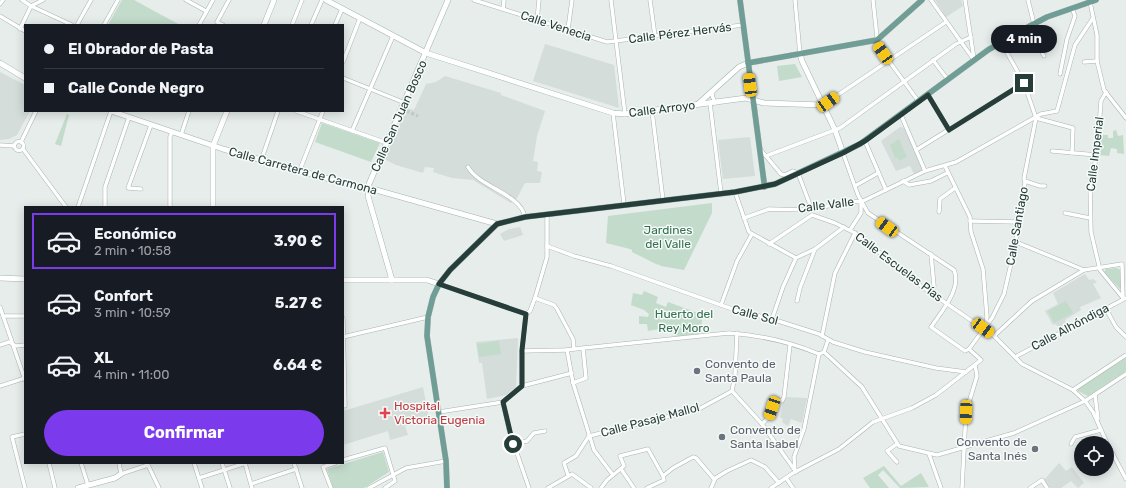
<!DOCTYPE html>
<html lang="es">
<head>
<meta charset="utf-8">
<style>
	:root { --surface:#171b24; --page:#242831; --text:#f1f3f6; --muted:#9ea1a6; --line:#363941; --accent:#7c3aed }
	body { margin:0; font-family:Rubik,sans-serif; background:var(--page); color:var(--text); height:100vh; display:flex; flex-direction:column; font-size:15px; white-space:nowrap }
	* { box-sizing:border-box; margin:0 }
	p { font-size:13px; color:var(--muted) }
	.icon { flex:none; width:22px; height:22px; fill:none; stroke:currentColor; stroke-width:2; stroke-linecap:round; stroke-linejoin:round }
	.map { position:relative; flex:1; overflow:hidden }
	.panel { position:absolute; left:24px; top:206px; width:320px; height:258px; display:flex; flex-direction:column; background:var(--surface); border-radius:0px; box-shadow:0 2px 10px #0003 }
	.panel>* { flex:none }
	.hud { position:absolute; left:24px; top:24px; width:320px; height:88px; border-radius:0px; box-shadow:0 2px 10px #0003; display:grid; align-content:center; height:88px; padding:0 20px; background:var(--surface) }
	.fabs { position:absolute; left:1074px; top:436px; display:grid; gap:8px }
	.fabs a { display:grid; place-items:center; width:40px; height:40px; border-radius:50%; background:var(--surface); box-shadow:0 2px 10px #0003; font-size:20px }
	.end { position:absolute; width:18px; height:18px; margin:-9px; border:5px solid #273d39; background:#fff; box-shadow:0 0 0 2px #fff }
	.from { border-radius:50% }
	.bubble { position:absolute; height:28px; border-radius:14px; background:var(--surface); box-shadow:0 2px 10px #0003; font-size:13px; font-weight:700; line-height:28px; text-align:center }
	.car { position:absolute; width:12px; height:24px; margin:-12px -6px; border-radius:5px; box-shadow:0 0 3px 1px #0007; background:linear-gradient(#f5c518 24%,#345 0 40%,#f5c518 0 76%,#345 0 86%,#f5c518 0) }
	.hud b { display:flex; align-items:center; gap:14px; height:38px; font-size:15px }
	.hud b+b { border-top:1px solid var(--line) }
	.hud i { width:10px; height:10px; background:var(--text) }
	ul { padding:7px 0 0; list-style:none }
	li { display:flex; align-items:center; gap:12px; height:56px; margin:0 8px 6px; padding:0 12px; border:2px solid transparent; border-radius:0px }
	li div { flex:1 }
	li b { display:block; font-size:15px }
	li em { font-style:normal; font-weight:700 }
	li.selected { border-color:var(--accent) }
	li>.icon { width:36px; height:36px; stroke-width:1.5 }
	.cta { display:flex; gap:8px; margin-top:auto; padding:8px 20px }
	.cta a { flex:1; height:46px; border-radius:24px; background:var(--accent); color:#fff; font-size:16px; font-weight:700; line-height:46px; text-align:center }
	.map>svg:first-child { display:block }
	.built { fill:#d4ddda }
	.green { fill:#c2dbcb }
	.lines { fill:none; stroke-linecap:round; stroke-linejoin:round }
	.street-tunnel { stroke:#c0cac7; stroke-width:3.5; stroke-dasharray:3.5 2; stroke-linecap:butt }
	.street-casing { stroke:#a9b5b1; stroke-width:4.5 }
	.secondary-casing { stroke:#a2b5b0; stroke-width:6 }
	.primary-casing { stroke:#c3c9c8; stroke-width:6 }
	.street { stroke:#fff; stroke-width:3.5 }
	.secondary { stroke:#fff; stroke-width:5 }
	.primary { stroke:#709d96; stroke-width:5.5 }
	.route { stroke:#273d39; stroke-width:5 }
	.worship-dot { fill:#6b7280; stroke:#f6faf8; stroke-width:1.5 }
	.health-dot { fill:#e0444e; stroke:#f6faf8; stroke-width:1.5 }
	.labels { text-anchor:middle; stroke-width:3; stroke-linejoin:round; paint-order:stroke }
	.street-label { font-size:12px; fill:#273d39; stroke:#f6faf8 }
	.park-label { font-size:12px; fill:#357051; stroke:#f6faf8 }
	.worship-label { font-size:12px; fill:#5b616d; stroke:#f6faf8; text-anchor:start }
	.health-label { font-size:12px; fill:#be3a42; stroke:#f6faf8; text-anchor:start }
</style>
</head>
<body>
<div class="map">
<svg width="1126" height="488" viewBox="0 0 1126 488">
	<rect width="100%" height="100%" fill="#e6edea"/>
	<g class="built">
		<path d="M935,0H961L963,6L946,17Z"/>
		<path d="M545,44L614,65L619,108L533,81Z"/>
		<path d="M0,72L25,85V111H30L17,135L9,139L0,140Z"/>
		<path d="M445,76L501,93V95L545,111L537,136L533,161L538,162L537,171L542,172L540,183H525L517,198L511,203L473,180L452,178L433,172L434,168L425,167L423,173L396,165L384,159L407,108L414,110L426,84L436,82Z"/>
		<path d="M900,127L905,128L923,170L914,174L910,166L896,171L881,141Z"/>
		<path d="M750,137L755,176L723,179L718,140Z"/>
		<path d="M520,227L523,235L504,241L500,234L509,229Z"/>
		<path d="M1085,274L1089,280L1093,279L1097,282L1093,284L1101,298L1080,307L1081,310L1065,320L1068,326L1065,327L1064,325L1059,327L1055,324L1053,325L1045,311L1058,304L1053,293Z"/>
		<path d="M517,338L518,339L516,387L506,395L487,399L482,363H479L476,342Z"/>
		<path d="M423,387L429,419L405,426L408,435L390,440L388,431L343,445V411Z"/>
		<path d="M784,397L807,398L802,423L791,419L788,426L782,422L783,419L780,417Z"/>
		<path d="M1059,463L1066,471L1072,467L1084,483L1078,488L1071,481L1061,488H1050L1044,480Z"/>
	</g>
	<g class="green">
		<path d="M122,0H134L180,25H108Z"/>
		<path d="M795,64L802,77L779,81L777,66Z"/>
		<path d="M67,114L69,115L61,146L55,144Z"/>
		<path d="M322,123L380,143L371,162L315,142Z"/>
		<path d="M1116,130L1118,136L1123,135L1124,154L1117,153V149L1111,148L1109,156L1099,155L1098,135H1108V138H1113V131Z"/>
		<path d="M899,139L907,157L899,161L897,157L895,158L890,145Z"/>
		<path d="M712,203V213L684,270L661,266L658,264V265L632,252V250L630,249L606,243L608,216Z"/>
		<path d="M1117,268L1120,270L1121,287L1120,289L1104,272L1106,269Z"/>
		<path d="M644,291L658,297L656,303L666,307L668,302L703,315L700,334L674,337L673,329L663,323L662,326H659V329L648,331L647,324H639V316L648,317L649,314L644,310L631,305L633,293L642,295Z"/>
		<path d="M1066,301L1073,313L1054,323L1048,311Z"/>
		<path d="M499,341L501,354L479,357L477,344Z"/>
		<path d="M1126,358V371L1088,396L1078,391V388Z"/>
		<path d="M383,452L389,472L364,488H333L327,469Z"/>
		<path d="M884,466L901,486L921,473L929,487L900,488L883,470L878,475L889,488H870L863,478Z"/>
	</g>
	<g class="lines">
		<path class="street-tunnel" d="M406,111L418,116"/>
		<g class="street-casing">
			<g id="street">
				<path d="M22,0L31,6L72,25"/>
				<path d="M186,0L206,11"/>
				<path d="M474,0L607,42L743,25"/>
				<path d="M611,0L625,114"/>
				<path d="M650,0L655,36"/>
				<path d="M795,0L800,54"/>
				<path d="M873,0L878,46L919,102"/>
				<path d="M931,0L974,60"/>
				<path d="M965,0L974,59"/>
				<path d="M1028,0L1034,24"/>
				<path d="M1090,2L1097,35V61L1104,90L1126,118"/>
				<path d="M0,4L3,0"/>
				<path d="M503,9L504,0"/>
				<path d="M0,16L25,31"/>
				<path d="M537,20L539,0"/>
				<path d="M77,25L91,0"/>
				<path d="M104,25L118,0"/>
				<path d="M199,25L213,0"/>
				<path d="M223,25L217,22L229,0"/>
				<path d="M292,25L302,0"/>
				<path d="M311,25L322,0"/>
				<path d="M335,25L342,9"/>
				<path d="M1028,27L1044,56"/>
				<path d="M20,29L31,6L43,0"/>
				<path d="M568,29L572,0"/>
				<path d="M933,60L948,80"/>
				<path d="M343,62L360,18"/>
				<path d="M1084,62L1097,61"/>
				<path d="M1060,74L1067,39L1075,16L1072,8"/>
				<path d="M343,78L405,103"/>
				<path d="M713,92L712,95L715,103"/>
				<path d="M1106,92L1101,101L1097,155L1090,183L1091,232L1100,270L1123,298"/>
				<path d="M928,95L949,130"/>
				<path d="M710,103L721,193"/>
				<path d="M823,105L946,22"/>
				<path d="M296,111L387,143"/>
				<path d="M652,111L663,200"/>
				<path d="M613,113L624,204"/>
				<path d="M901,115L925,171"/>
				<path d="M1036,118L1073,128L1072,153"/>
				<path d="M352,131L393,36"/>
				<path d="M181,135L189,111"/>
				<path d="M865,141L886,190"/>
				<circle cx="19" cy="146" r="4.5"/>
				<path d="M21,142L36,111"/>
				<path d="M0,145L14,146"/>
				<path d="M23,149L66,207"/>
				<path d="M760,149L781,174L785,175L793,171L798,173L812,210"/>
				<path d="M916,150L1024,83"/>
				<path d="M1052,151L1097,155"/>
				<path d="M843,153L858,195L868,213L954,270C962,289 941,312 931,327L965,351L969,349L992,318L1004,294L1016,242L1018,222L1025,183L1024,178L1036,118L1024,83L1001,42"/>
				<path d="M766,156L840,128L956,44L971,37"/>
				<path d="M261,161L278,111"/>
				<path d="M945,166L970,217L971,232L983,269L987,317L986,323"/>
				<path d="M468,167C480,188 520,193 525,217"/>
				<path d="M299,172L323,111"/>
				<path d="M903,181L909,185L931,181L947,173"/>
				<path d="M1025,181L1040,186H1045"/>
				<path d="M855,186L878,173"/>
				<path d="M141,189L128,188L151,125"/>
				<path d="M735,192L749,232L796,258"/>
				<path d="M861,202L925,171L956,162L1041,114L1057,111L1075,45L1093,18"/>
				<path d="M78,207L111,111"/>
				<path d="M105,207V187L129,117"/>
				<path d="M170,207V137L172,132"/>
				<path d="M939,212L940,199L955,188"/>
				<path d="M1065,213L1090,218"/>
				<path d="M547,214V257L535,298L554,305L557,309L573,339L574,349"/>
				<path d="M812,215L835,223L855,233L921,286L994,336L1022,364L1073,390L1085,401L1093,412L1107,443"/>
				<path d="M744,218L769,209L808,210L852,201L861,202"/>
				<path d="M970,221L1018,222"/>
				<path d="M850,230L861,213V202"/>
				<path d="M1016,242L1084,270"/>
				<path d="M769,244L812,215"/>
				<path d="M547,246L574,256L611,266L735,310L772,319L819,334L833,342L865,352L936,368L966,372"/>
				<path d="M931,254L934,286L932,293"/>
				<path d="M439,284L526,314"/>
				<path d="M797,301L800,288L815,249L844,227"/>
				<path d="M721,305L737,261L752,234"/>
				<path d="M0,307L25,380"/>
				<path d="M1106,309L1116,327L1126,337"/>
				<path d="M3,316H25"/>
				<path d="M343,318L345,406"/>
				<path d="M772,319L783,287L796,258L815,249"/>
				<path d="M737,333L735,375L732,391L762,424L796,472"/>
				<path d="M822,336L835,273L855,233"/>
				<path d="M994,336L1032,301L1084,270L1122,264L1123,298"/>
				<path d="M343,337L428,317"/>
				<path d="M0,345L9,342L16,346L25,345"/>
				<path d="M583,348L586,378L573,383L567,350L574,349L729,333C760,335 790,342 819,354"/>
				<path d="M522,351L567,350"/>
				<path d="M824,352L828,340"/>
				<path d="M819,354L824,352L862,387L899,446L937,455L1014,433L1085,401L1126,374"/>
				<path d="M1015,357L1126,298"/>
				<path d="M573,383L594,450L613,475"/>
				<path d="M0,386L25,378"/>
				<path d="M522,386L572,373"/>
				<path d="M1073,390L1126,355"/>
				<path d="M1095,395L1098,419"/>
				<path d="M503,402L509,430L529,488"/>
				<path d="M439,412L503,402L522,386V351L526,314L530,311L535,298"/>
				<path d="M762,424L769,417L775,399L782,401L784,397L790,345"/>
				<path d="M1107,443L1126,479"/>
				<path d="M513,444L527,441L534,433L545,431"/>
				<path d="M897,444L887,451L897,462"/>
				<path d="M1071,444L1075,437L1101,430"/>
				<path d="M929,454L941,488"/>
				<path d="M343,460L385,448L395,481L385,488"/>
				<path d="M49,463L55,488"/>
				<path d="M81,463L88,485"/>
				<path d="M119,463L121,474L148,465L159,488"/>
				<path d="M194,463L202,488"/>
				<path d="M222,463L230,488"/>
				<path d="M245,463L252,488"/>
				<path d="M294,463L302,488"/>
				<path d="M621,469L634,488"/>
				<path d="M795,471L794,457L804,429L819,354"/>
				<path d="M568,475L564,463L576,456L589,436L699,409L732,391"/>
				<path d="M199,478L246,463"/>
				<path d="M786,478L793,488"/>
				<path d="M251,484L296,469"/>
				<path d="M25,488L12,437L25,434"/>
				<path d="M331,488L323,467L335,463"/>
				<path d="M369,488L406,468L446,461"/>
				<path d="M548,488L572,474L591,488"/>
				<path d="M601,488L607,480L624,466L620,456L648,449L663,476"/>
				<path d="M647,488L664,480L663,476L673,468L693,457L696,458L714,479L727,471L751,460L765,467L779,483"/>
				<path d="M711,488L715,479"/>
				<path d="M771,488L793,473L839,449L873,422L912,408L936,395L981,360L969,349"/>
				<path d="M962,488L966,412L977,376L975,365"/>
				<path d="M1030,488L1042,480L1047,488"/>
			</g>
		</g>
		<g class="secondary-casing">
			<g id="secondary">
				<path d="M326,0L426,53L613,113L625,114L746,98L764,103L823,105"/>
				<path d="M264,25L274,0"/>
				<path d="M800,54L802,61L835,130L843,153"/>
				<path d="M0,63L25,78"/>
				<path d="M698,104L739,67L748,63"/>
				<path d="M111,111L223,149L361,188H369L497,224"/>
				<path d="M213,207V146L227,111"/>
				<path d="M0,278L25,279"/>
				<path d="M343,280H427L439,284"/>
				<path d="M392,280L368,196L369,184L448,0"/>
				<path d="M78,488L115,478L121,474"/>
			</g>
		</g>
		<g class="primary-casing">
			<g id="primary">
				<path d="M740,0L764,182V187"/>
				<path d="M748,63L877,40L922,0"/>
				<path d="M447,488L446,461L427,336L428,317L433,297L439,284L450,270L497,224L525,217L735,192L775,184L860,144L988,50L1028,27L1047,17L1096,0"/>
			</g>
		</g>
		<use href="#street" class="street"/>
		<use href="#secondary" class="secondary"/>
		<use href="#primary" class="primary"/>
	</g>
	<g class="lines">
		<path class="route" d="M513,444L503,402L522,386V350L526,314L439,284L450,270L497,224L525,217L735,192L775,184L843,153L865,141L928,95L949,130L1024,83"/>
	</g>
	<g class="worship-dot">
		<circle cx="697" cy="371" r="4"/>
		<circle cx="722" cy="437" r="4"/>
		<circle cx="1035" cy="449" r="4"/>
	</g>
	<path class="health-dot" d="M383 407h4v4h4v4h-4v4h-4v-4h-4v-4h4z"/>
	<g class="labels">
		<g class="street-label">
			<text transform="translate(556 26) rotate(18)" y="4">Calle Venecia</text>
			<text transform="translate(680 33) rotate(-7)" y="4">Calle Pérez Hervás</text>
			<text transform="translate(662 109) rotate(-7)" y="4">Calle Arroyo</text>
			<text transform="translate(399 116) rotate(-66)" y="4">Calle San Juan Bosco</text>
			<text transform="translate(1095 154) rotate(-83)" y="4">Calle Imperial</text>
			<text transform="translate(303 171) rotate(15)" y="4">Calle Carretera de Carmona</text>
			<text transform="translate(826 205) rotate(-7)" y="4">Calle Valle</text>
			<text transform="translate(1017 226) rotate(-80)" y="4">Calle Santiago</text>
			<text transform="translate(899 267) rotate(37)" y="4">Calle Escuelas Pías</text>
			<text transform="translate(755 315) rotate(15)" y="4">Calle Sol</text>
			<text transform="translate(1070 327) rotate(-28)" y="4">Calle Alhóndiga</text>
			<text transform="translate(650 420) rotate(-15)" y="4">Calle Pasaje Mallol</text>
		</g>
		<g class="park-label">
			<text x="668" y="234">Jardines<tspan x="668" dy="14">del Valle</tspan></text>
			<text x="684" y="318">Huerto del<tspan x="684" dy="14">Rey Moro</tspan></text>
		</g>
		<g class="worship-label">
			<text x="705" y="368">Convento de<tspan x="705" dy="14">Santa Paula</tspan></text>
			<text x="730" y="434">Convento de<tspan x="730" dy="14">Santa Isabel</tspan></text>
			<text x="1027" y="446" text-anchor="end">Convento de<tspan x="1027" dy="14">Santa Inés</tspan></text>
		</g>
		<g class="health-label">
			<text x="394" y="410">Hospital<tspan x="394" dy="14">Victoria Eugenia</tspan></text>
		</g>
	</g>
</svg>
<div class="fabs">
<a><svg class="icon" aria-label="locate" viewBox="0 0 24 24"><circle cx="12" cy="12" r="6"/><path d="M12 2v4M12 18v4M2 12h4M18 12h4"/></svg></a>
</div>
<i class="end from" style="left:513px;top:444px"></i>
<i class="end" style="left:1024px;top:83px"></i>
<div class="bubble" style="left:991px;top:25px;width:66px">4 min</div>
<i class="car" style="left:883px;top:53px;rotate:325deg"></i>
<i class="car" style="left:750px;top:85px;rotate:353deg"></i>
<i class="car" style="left:828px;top:102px;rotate:55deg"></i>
<i class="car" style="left:887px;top:227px;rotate:306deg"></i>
<i class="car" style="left:983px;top:328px;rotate:126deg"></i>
<i class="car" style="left:772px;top:408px;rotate:198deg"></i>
<i class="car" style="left:966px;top:412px;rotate:182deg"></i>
<div class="hud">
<b><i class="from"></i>El Obrador de Pasta</b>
<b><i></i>Calle Conde Negro</b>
</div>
<section class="panel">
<ul>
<li class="selected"><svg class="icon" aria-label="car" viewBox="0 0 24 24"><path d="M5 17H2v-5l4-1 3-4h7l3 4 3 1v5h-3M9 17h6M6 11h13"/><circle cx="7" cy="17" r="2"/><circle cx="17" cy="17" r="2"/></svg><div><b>Económico</b><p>2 min · 10:58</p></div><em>3.90 €</em></li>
<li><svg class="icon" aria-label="car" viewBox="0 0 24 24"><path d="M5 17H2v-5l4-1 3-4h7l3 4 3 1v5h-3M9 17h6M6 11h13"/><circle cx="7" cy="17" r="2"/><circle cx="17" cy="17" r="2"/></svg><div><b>Confort</b><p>3 min · 10:59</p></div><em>5.27 €</em></li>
<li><svg class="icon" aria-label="car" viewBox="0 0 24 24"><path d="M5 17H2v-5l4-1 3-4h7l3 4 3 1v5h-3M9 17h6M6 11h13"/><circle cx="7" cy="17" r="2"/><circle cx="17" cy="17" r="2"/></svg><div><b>XL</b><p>4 min · 11:00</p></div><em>6.64 €</em></li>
</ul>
<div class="cta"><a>Confirmar</a></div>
</section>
</div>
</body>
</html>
